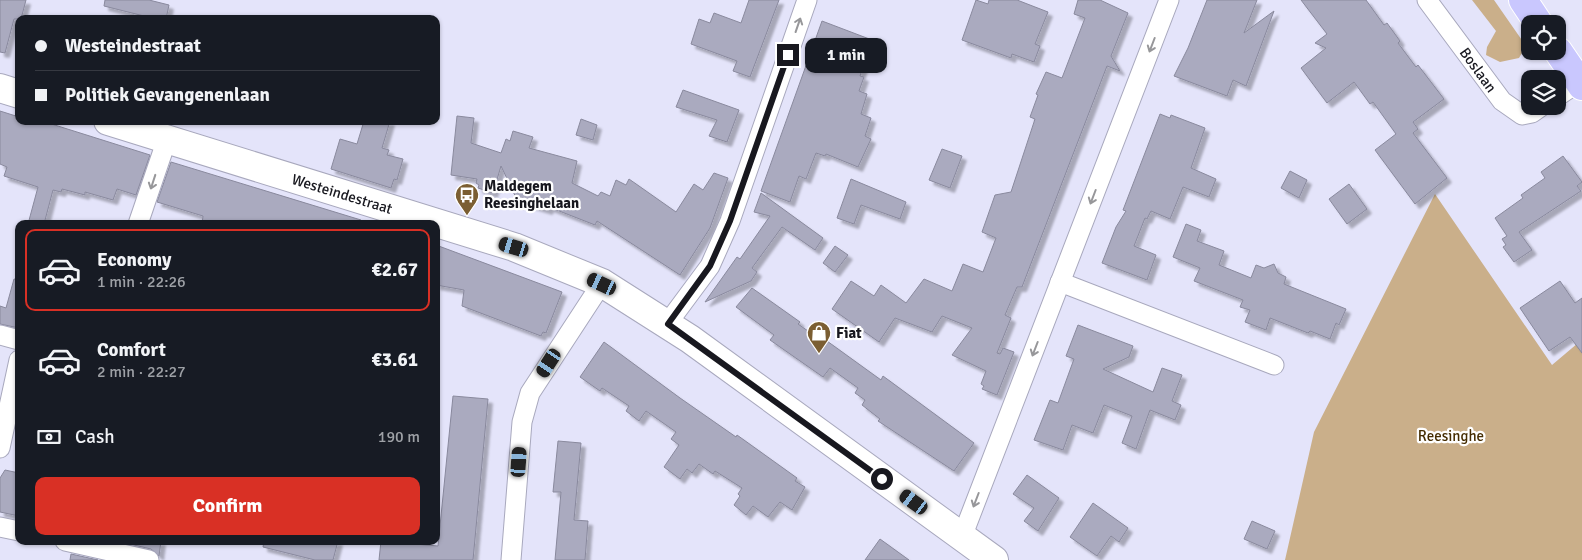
<!DOCTYPE html>
<html lang="en">
<head>
<meta charset="utf-8">
<style>
	:root { --surface:#171b24; --page:#242831; --text:#f1f3f6; --muted:#9ea1a6; --line:#363941; --accent:#d93025 }
	body { margin:0; font-family:Signika,sans-serif; background:var(--page); color:var(--text); height:100vh; display:flex; flex-direction:column; font-size:19px; white-space:nowrap }
	* { box-sizing:border-box; margin:0 }
	p { font-size:16px; color:var(--muted) }
	.icon { flex:none; width:28px; height:28px; fill:none; stroke:currentColor; stroke-width:2; stroke-linecap:round; stroke-linejoin:round }
	.map { position:relative; flex:1; overflow:hidden }
	.sheet { position:absolute; left:15px; top:220px; width:425px; height:325px; display:flex; flex-direction:column; background:var(--surface); border-radius:10px; box-shadow:0 1px 4px #0004 }
	.sheet>* { flex:none }
	.hud { position:absolute; left:15px; top:15px; width:425px; height:110px; border-radius:10px; box-shadow:0 1px 4px #0004; display:grid; align-content:center; height:110px; padding:0 20px; background:var(--surface) }
	.controls { position:absolute; left:1521px; top:15px; display:grid; gap:10px }
	.controls a { display:grid; place-items:center; width:45px; height:45px; border-radius:10px; background:var(--surface); box-shadow:0 1px 4px #0004; font-size:25px }
	.end { position:absolute; width:22px; height:22px; margin:-11px; border:6px solid #18181f; background:#fff; box-shadow:0 0 0 2px #fff }
	.from { border-radius:50% }
	.bubble { position:absolute; height:35px; border-radius:10px; background:var(--surface); box-shadow:0 1px 4px #0004; font-size:16px; font-weight:700; line-height:35px; text-align:center }
	.car { position:absolute; width:15px; height:30px; margin:-15px -8px; border-radius:6px; box-shadow:0 0 4px 1px #0007; background:linear-gradient(#222 24%,#8ab4d8 0 40%,#222 0 76%,#8ab4d8 0 86%,#222 0) }
	.hud b { display:flex; align-items:center; gap:18px; height:48px; font-size:19px }
	.hud b+b { border-top:1px solid var(--line) }
	.hud i { width:12px; height:12px; background:var(--text) }
	ul { padding:9px 0 0; list-style:none }
	li { display:flex; align-items:center; gap:15px; height:82px; margin:0 10px 8px; padding:0 10px; border:2px solid transparent; border-radius:10px }
	li div { flex:1 }
	li b { display:block; font-size:19px }
	li em { font-style:normal; font-weight:700 }
	li.current { border-color:var(--accent) }
	li>.icon { width:45px; height:45px; stroke-width:1.5 }
	.pay { display:flex; align-items:center; gap:12px; height:55px; padding:0 20px; font-size:19px }
	.pay p { margin-inline-start:auto }
	.action { display:flex; gap:10px; margin-top:auto; padding:10px 20px }
	.action a { flex:1; height:58px; border-radius:10px; background:var(--accent); color:#fff; font-size:20px; font-weight:700; line-height:58px; text-align:center }
	.map>svg:first-child { display:block }
	.green { fill:#caaf8a }
	.building { fill:#aaaabf; stroke:#89899d; filter:url(#shadow) }
	.lines { fill:none; stroke-linecap:round; stroke-linejoin:round }
	.street-casing { stroke:#a8a8bd; stroke-width:21 }
	.secondary-casing { stroke:#a8a8bd; stroke-width:30 }
	.primary-casing { stroke:#fff; stroke-width:30 }
	.street { stroke:#fff; stroke-width:19 }
	.secondary { stroke:#fff; stroke-width:28 }
	.primary { stroke:#c9c7fe; stroke-width:28 }
	.oneway { stroke:#97979a }
	.route { stroke:#18181f; stroke-width:6 }
	.labels { text-anchor:middle; stroke-width:4.5; stroke-linejoin:round; paint-order:stroke }
	.street-label { font-size:15px; fill:#18181f; stroke:#fff }
	.poi-label { font-size:15px; font-weight:bold; fill:#18181f; stroke:#fff; text-anchor:start }
	.park-label { font-size:15px; fill:#452c01; stroke:#fff }
</style>
</head>
<body>
<div class="map">
<svg width="1582" height="560" viewBox="0 0 1582 560">
	<defs>
		<filter id="shadow"><feDropShadow dx="4.5" dy="4.5" stdDeviation="1" flood-color="#0004"/></filter>
	</defs>
	<rect width="100%" height="100%" fill="#e4e4fa"/>
	<g class="green">
		<path d="M1472,0H1494L1526,46L1519,58L1500,62L1486,55L1487,47L1496,31Z"/>
		<path d="M1435,194L1552,365L1578,343L1582,348V560H1285L1314,432Z"/>
	</g>
	<g class="building">
		<path d="M0,0H26L21,19H14L5,53L0,52Z"/>
		<path d="M105,0H149L169,5L166,19H156L104,6Z"/>
		<path d="M749,0H779L750,77L733,71L737,61L691,44L699,19L710,23L714,13L741,23Z"/>
		<path d="M976,0L988,4L989,0H1017L1048,12L1035,44L1040,46L1034,62L1012,54L1011,58L962,40Z"/>
		<path d="M1078,0H1100L1128,13L1111,56L1120,71L1107,66L1022,287H1017L1005,315L1011,318L997,353L1000,354L1003,348L1014,352L997,395L982,389L984,386L981,384L986,371L952,355L972,328L942,316L932,332L895,318L879,342L832,309L851,281L874,296L881,285L906,303L924,279L952,291L963,264L983,272L996,238L982,232L995,195L1011,192L1035,119L1030,117L1038,95L1036,94L1046,72L1062,78L1085,18L1074,14Z"/>
		<path d="M1207,0H1257L1244,33L1274,11L1246,86L1233,80L1227,96L1174,76L1188,48Z"/>
		<path d="M1301,0H1366L1384,25L1387,23L1400,41L1398,43L1416,67L1418,65L1444,99L1413,122L1418,129L1413,133L1447,178L1415,204L1375,150L1396,134L1373,102L1370,104L1354,82L1327,103L1301,68L1326,48L1315,43L1327,34Z"/>
		<path d="M822,21L872,40L860,76L864,77L859,91L867,94L861,114L871,118L865,136L871,139L858,167L826,154L825,156L816,153L806,179L799,176L790,202L761,191Z"/>
		<path d="M683,90L739,110L727,142L709,136L717,120L676,107Z"/>
		<path d="M0,111L19,117V121H42L150,155L136,195L117,189L113,200L85,192V195L62,189L61,192L53,190L44,224H28L38,187L4,176L7,167L0,164Z"/>
		<path d="M1160,114L1170,118L1171,115L1205,128L1191,168L1216,179L1209,197L1183,187L1170,219L1151,211L1147,219L1145,218L1134,246L1156,255L1147,280L1102,263L1116,227L1126,211L1123,210Z"/>
		<path d="M457,116L474,118L471,143L501,153L506,139L510,141L513,131L533,137L529,148L577,161L572,183L598,196L601,192L610,196L616,180L626,185L629,179L676,212L694,184L703,190L714,173L728,178L710,228L680,275L597,221L595,225L549,207L548,210L525,203L519,204L501,166L493,193L478,188L479,185L476,183L477,179L451,175Z"/>
		<path d="M581,119L597,125L593,140L576,135Z"/>
		<path d="M364,121H390L382,148L389,150L387,155L403,159L397,180L394,179L391,188L331,169L340,139L357,144Z"/>
		<path d="M942,149L962,156L950,188L929,180Z"/>
		<path d="M1563,156L1582,182L1577,186L1581,191L1519,232L1532,250L1514,262L1503,247L1506,245L1502,239L1507,236L1495,218L1523,198L1521,195L1545,178L1541,172Z"/>
		<path d="M171,162L361,220L360,224H202L203,216L157,202Z"/>
		<path d="M1290,171L1307,180L1299,198L1281,188Z"/>
		<path d="M851,179L906,202L900,219L861,205L854,224L837,218Z"/>
		<path d="M1349,184L1367,209L1347,224L1329,199Z"/>
		<path d="M761,193L823,238L815,250L782,227L752,268L757,272L751,281L705,302L737,257L740,259L770,216L754,212Z"/>
		<path d="M1186,224L1201,230L1197,241L1224,251L1219,265L1251,278L1256,265L1264,268L1274,264L1278,273L1286,277L1284,284L1346,309L1339,325L1336,323L1330,339L1310,331L1308,333L1270,318L1266,330L1245,322L1250,310L1240,307L1243,300L1194,281L1200,268L1173,257Z"/>
		<path d="M436,245L562,292L546,333L543,332L541,336L462,306L464,290L436,285Z"/>
		<path d="M835,246L848,255L835,272L823,263Z"/>
		<path d="M14,279L19,280V328L0,324V306L6,308Z"/>
		<path d="M1560,281L1575,303L1582,298V353L1570,337L1549,351L1520,308Z"/>
		<path d="M752,288L800,322L798,324L825,343L827,341L881,380L883,376L974,443L954,471L878,421L880,419L862,405L865,400L855,393L858,388L830,368L823,377L770,340L774,335L736,307Z"/>
		<path d="M1078,325L1133,346L1129,357L1103,369L1153,392L1162,368L1182,375L1172,401L1181,405L1175,420L1150,410L1136,449L1122,443L1132,416L1104,405L1093,433L1072,425L1063,450L1034,440L1050,400L1058,403L1074,359L1066,356Z"/>
		<path d="M604,342L680,398L736,437L737,435L797,478L795,481L805,487L792,510L780,502L768,517L753,506L746,515L734,505L740,496L738,494L742,488L715,471L713,474L699,464L692,473L687,469L680,479L664,467L679,445L671,439L676,432L646,411L639,421L626,411L629,406L602,388L600,391L580,377Z"/>
		<path d="M453,396L488,399L473,560H379L381,541L438,546Z"/>
		<path d="M558,441L581,443L574,520L588,521L585,560H555L561,492H553Z"/>
		<path d="M5,470L19,473V516L0,512V478Z"/>
		<path d="M1027,475L1059,498L1038,531L1024,521L1034,508L1013,494Z"/>
		<path d="M1093,503L1128,528L1119,542L1111,536L1097,556L1070,537Z"/>
		<path d="M1252,521L1275,531L1267,549L1244,539Z"/>
		<path d="M880,539L909,560H865Z"/>
		<path d="M117,541H161L159,556L151,549Z"/>
		<path d="M264,541H338L333,560H315L263,547Z"/>
		<path d="M71,554L98,560H70Z"/>
	</g>
	<g class="lines">
		<g class="street-casing">
			<g id="street">
				<path d="M1427,0L1502,101L1522,115L1532,113L1542,106"/>
				<path d="M1558,96L1579,82"/>
				<path d="M138,224L167,139"/>
				<path d="M1060,282L1274,365"/>
				<path d="M667,324L710,266L730,221L807,0"/>
				<path d="M0,335L19,340"/>
				<path d="M0,448L19,360"/>
				<path d="M0,527L19,531"/>
				<path d="M962,537L1169,0"/>
				<path d="M65,541L149,560"/>
				<path d="M511,560L522,422L530,393L602,283"/>
			</g>
		</g>
		<g class="secondary-casing">
			<g id="secondary">
				<path d="M0,88L19,94"/>
				<path d="M108,121L514,247L602,283L690,339L994,560"/>
			</g>
		</g>
		<g class="primary-casing">
			<g id="primary">
				<path d="M1523,0L1539,24"/>
				<path d="M1558,51L1582,86"/>
			</g>
		</g>
		<use href="#street" class="street"/>
		<use href="#secondary" class="secondary"/>
		<use href="#primary" class="primary"/>
	</g>
	<defs><path id="oneway-shaft" d="M-6 0H5M1.5-3L5.5 0L1.5 3" fill="none" stroke-width="1.6" stroke-linecap="round" stroke-linejoin="round" transform="scale(1.25)"/></defs>
	<g class="oneway">
		<use href="#oneway-shaft" transform="translate(798 25) rotate(-71)"/>
		<use href="#oneway-shaft" transform="translate(1152 45) rotate(111)"/>
		<use href="#oneway-shaft" transform="translate(153 182) rotate(108)"/>
		<use href="#oneway-shaft" transform="translate(1093 197) rotate(111)"/>
		<use href="#oneway-shaft" transform="translate(1035 349) rotate(111)"/>
		<use href="#oneway-shaft" transform="translate(976 500) rotate(111)"/>
	</g>
	<g class="lines">
		<path class="route" d="M788,55L730,221L710,266L668,324L882,479"/>
	</g>
	<defs>
		<g id="bus-pin" transform="scale(1.25)"><path d="M0 17L-7.5 6A9.5 9.5 0 1 1 7.5 6Z" fill="#7b5e32" stroke="#fff"/><path d="M-5-6H5V4H4V6H2V4H-2V6H-4V4H-5ZM-3.5-4V0h7V-4ZM-3.5 1.2v1.5H-2V1.2ZM2 1.2v1.5H3.5V1.2Z" fill="#fff"/></g>
		<g id="shop-pin" transform="scale(1.25)"><path d="M0 17L-7.5 6A9.5 9.5 0 1 1 7.5 6Z" fill="#7b5e32" stroke="#fff"/><path d="M-5-2.5h2.3a2.7 3.5 0 0 1 5.4 0H5L5.5 6h-11ZM-1.5-2.5h3a1.5 2.3 0 0 0-3 0Z" fill="#fff"/></g>
	</defs>
	<g fill-rule="evenodd">
		<use href="#bus-pin" x="467" y="195"/>
		<use href="#shop-pin" x="819" y="333"/>
	</g>
	<g class="labels">
		<g class="street-label">
			<text transform="translate(1478 70) rotate(54)" y="5">Boslaan</text>
			<text transform="translate(342 194) rotate(17)" y="5">Westeindestraat</text>
		</g>
		<g class="poi-label">
			<text x="484" y="191">Maldegem<tspan x="484" dy="17">Reesinghelaan</tspan></text>
			<text x="836" y="338">Fiat</text>
		</g>
		<g class="park-label">
			<text x="1451" y="441">Reesinghe</text>
		</g>
	</g>
</svg>
<div class="controls">
<a><svg class="icon" aria-label="locate" viewBox="0 0 24 24"><circle cx="12" cy="12" r="6"/><path d="M12 2v4M12 18v4M2 12h4M18 12h4"/></svg></a>
<a><svg class="icon" aria-label="layers" viewBox="0 0 24 24"><path d="M12 4l9 5-9 5-9-5zM3 14l9 5 9-5"/></svg></a>
</div>
<i class="end from" style="left:882px;top:479px"></i>
<i class="end" style="left:788px;top:55px"></i>
<div class="bubble" style="left:805px;top:38px;width:82px">1 min</div>
<i class="car" style="left:514px;top:247px;rotate:287deg"></i>
<i class="car" style="left:602px;top:284px;rotate:295deg"></i>
<i class="car" style="left:549px;top:363px;rotate:213deg"></i>
<i class="car" style="left:519px;top:462px;rotate:4deg"></i>
<i class="car" style="left:914px;top:502px;rotate:306deg"></i>
<div class="hud">
<b><i class="from"></i>Westeindestraat</b>
<b><i></i>Politiek Gevangenenlaan</b>
</div>
<section class="sheet">
<ul>
<li class="current"><svg class="icon" aria-label="car" viewBox="0 0 24 24"><path d="M5 17H2v-5l4-1 3-4h7l3 4 3 1v5h-3M9 17h6M6 11h13"/><circle cx="7" cy="17" r="2"/><circle cx="17" cy="17" r="2"/></svg><div><b>Economy</b><p>1 min · 22:26</p></div><em>€2.67</em></li>
<li><svg class="icon" aria-label="car" viewBox="0 0 24 24"><path d="M5 17H2v-5l4-1 3-4h7l3 4 3 1v5h-3M9 17h6M6 11h13"/><circle cx="7" cy="17" r="2"/><circle cx="17" cy="17" r="2"/></svg><div><b>Comfort</b><p>2 min · 22:27</p></div><em>€3.61</em></li>
</ul>
<div class="pay"><svg class="icon" aria-label="cash" viewBox="0 0 24 24"><path d="M3 7h18v10H3z"/><circle cx="12" cy="12" r="2"/></svg>Cash<p>190 m</p></div>
<div class="action"><a>Confirm</a></div>
</section>
</div>
</body>
</html>
